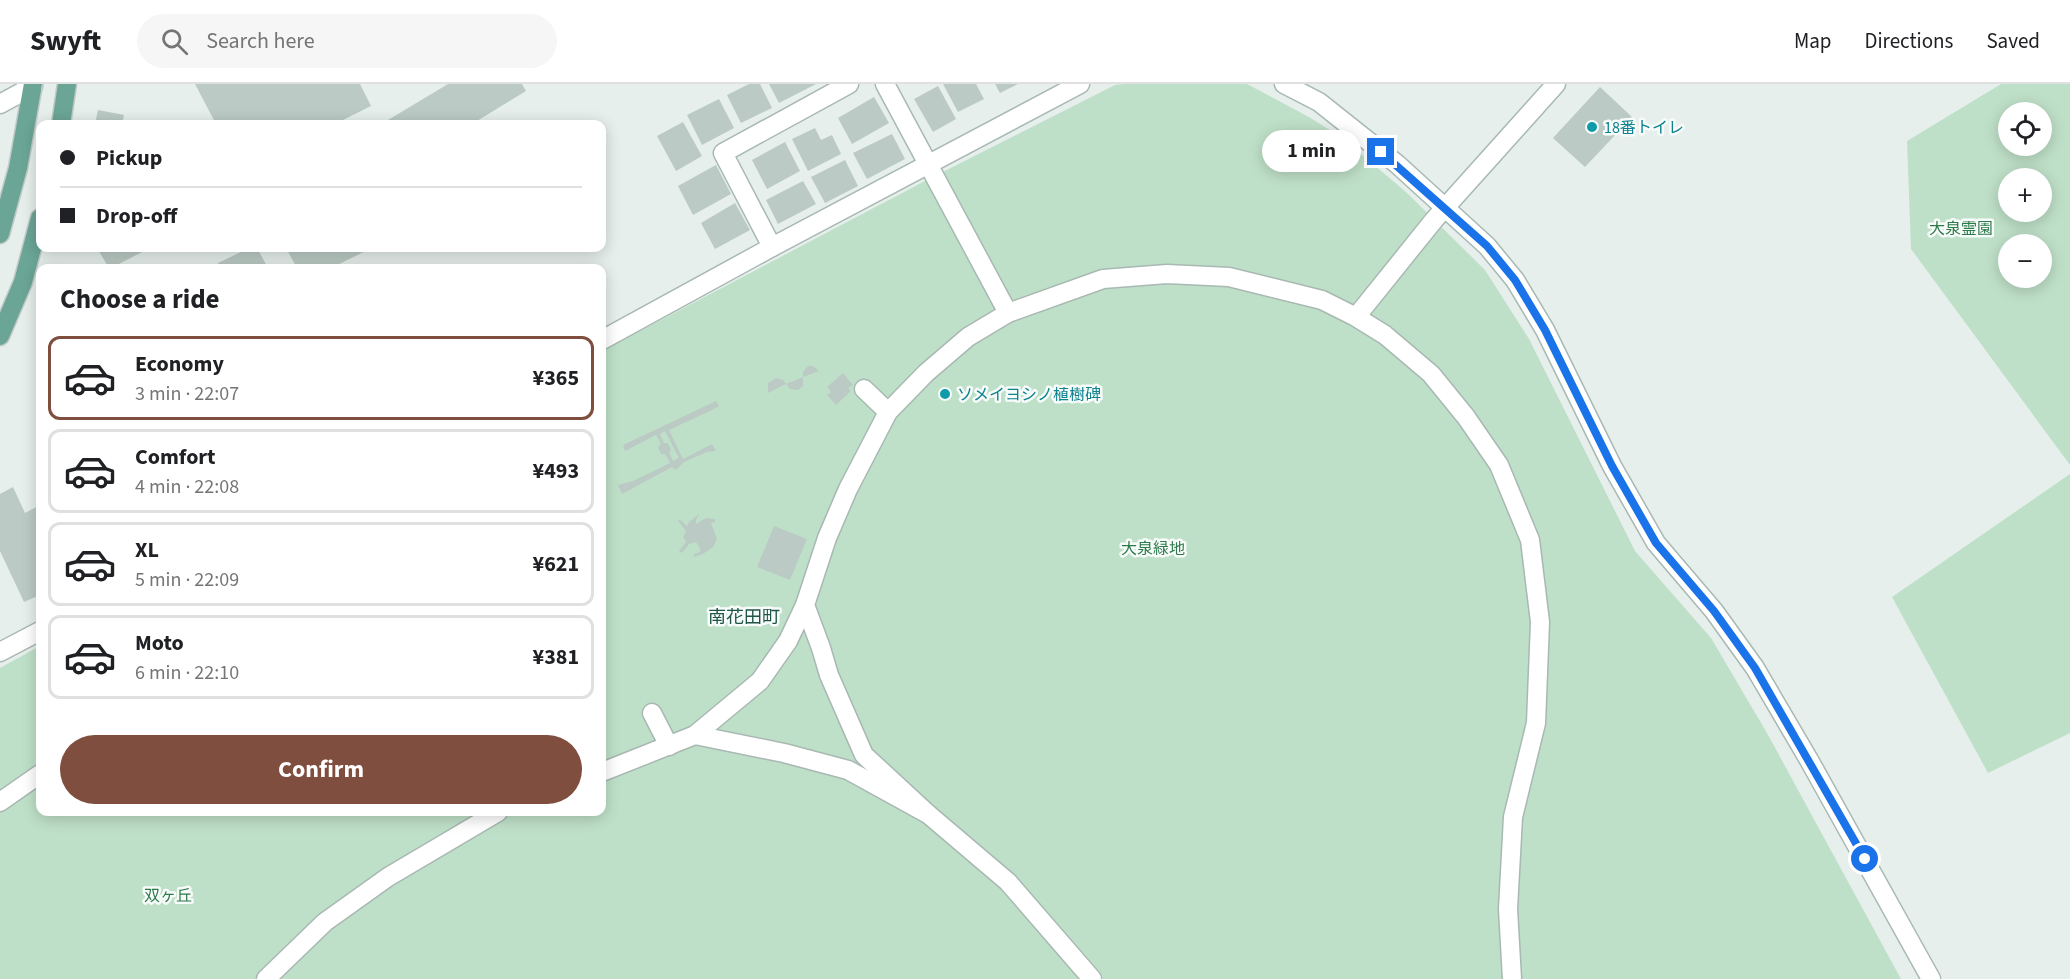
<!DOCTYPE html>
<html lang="en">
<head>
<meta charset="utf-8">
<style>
	:root { --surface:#fff; --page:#f6f6f6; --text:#202124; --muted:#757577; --line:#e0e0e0; --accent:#7f4e3f }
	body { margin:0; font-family:"Source Sans 3","Noto Sans JP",sans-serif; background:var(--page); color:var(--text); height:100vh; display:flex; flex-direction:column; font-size:22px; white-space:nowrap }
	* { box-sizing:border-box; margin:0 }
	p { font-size:20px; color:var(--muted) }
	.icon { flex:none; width:33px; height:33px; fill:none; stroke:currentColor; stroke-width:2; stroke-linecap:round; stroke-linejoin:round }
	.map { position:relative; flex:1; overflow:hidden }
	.drawer { position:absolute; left:36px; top:180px; width:570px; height:552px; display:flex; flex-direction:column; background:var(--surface); border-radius:12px; box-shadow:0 3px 15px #0003 }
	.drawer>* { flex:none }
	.guide { position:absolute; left:36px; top:36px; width:570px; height:132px; border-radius:12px; box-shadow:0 3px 15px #0003; display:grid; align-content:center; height:132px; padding:0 24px; background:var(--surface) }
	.tools { position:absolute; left:1998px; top:18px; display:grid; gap:12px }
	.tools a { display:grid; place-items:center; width:54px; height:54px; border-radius:50%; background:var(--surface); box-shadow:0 3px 15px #0003; font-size:30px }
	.end { position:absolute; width:27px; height:27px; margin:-14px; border:8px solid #1a73e8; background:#fff; box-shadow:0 0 0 3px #fff }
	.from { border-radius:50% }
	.bubble { position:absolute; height:42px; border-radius:21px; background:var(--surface); box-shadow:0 3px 15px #0003; font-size:20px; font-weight:700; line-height:42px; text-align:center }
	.guide b { display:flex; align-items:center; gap:21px; height:57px; font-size:22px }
	.guide b+b { border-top:2px solid var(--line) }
	.guide i { width:15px; height:15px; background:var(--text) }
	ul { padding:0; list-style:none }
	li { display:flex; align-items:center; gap:18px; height:84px; margin:0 12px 9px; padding:0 12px; border:3px solid var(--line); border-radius:12px }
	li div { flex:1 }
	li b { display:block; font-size:22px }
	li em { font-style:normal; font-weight:700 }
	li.active { border-color:var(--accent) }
	li>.icon { width:54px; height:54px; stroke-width:1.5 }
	h2 { padding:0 24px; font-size:27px; line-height:72px }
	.primary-button { display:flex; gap:12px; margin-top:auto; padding:12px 24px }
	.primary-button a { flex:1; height:69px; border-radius:36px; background:var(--accent); color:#fff; font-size:24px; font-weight:700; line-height:69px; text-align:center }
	header { display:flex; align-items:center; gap:36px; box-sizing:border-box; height:84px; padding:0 30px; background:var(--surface); border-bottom:2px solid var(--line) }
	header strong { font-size:28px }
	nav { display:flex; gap:33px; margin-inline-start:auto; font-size:21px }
	.search { width:420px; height:54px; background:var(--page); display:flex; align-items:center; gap:15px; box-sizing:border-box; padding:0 21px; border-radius:33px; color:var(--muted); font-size:22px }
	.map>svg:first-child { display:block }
	.green { fill:#bfe0c8; fill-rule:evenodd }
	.building { fill:#bbcac4; fill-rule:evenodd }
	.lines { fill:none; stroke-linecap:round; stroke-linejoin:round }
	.minor-casing { stroke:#a8b8b2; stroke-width:21 }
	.major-casing { stroke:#c2cac8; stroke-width:21 }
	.minor { stroke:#fff; stroke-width:18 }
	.major { stroke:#6aa596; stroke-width:18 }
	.route { stroke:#1a73e8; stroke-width:8 }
	.culture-dot { fill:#0f9aa8; stroke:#f7fbf9; stroke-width:2 }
	.labels { text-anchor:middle; stroke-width:5; stroke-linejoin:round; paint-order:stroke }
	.culture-label { font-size:16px; fill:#0d838f; stroke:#f7fbf9; text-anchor:start }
	.park-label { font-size:16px; fill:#2d7a4b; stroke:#f7fbf9 }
	.neighbourhood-label { font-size:18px; fill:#1f5548; stroke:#f7fbf9 }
</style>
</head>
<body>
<header>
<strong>Swyft</strong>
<div class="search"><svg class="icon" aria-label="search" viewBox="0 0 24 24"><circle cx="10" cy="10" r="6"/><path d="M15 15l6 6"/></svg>Search here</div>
<nav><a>Map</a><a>Directions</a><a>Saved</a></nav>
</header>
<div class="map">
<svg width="2070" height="895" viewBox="0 0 2070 895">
	<rect width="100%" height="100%" fill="#e6efeb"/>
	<g class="green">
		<path d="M1124,0H1247L1309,33L1341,53L1406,108L1485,186L1529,255L1635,467L1711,554L1767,649L1901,895H0V584L40,562V728H602V267L923,98L1115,1Z"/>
		<path d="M2001,0H2070V381L1911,165L1907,57ZM2008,28H2042V62H2008ZM2042,94V128H2008V94ZM2008,160H2042V194H2008Z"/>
		<path d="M2070,390V649L1988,689L1892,513Z"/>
	</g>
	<g class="building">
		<path d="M195,0H360L371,22L335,40H216Z"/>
		<path d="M448,0H522L526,7L472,40H391L388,36Z"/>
		<path d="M749,0H760L772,24L741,39L727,11Z"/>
		<path d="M769,0H816L779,19Z"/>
		<path d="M943,0H976L984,15L958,28Z"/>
		<path d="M995,0H1018L1000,9Z"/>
		<path d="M938,2L956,35L933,48L914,15Z"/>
		<path d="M1600,3L1632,33L1585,83L1553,54Z"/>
		<path d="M874,13L889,39L852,60L838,34Z"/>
		<path d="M719,15L734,44L702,61L687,31Z"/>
		<path d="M98,26L124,31L122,40H95Z"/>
		<path d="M683,38L702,72L676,87L657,52Z"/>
		<path d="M815,44L821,56L832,51L841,70L808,87L792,55Z"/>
		<path d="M892,50L905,75L867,95L853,69Z"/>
		<path d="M785,58L800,87L767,105L752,76Z"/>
		<path d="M845,76L858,102L825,119L811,93Z"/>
		<path d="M716,81L731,110L693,131L678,102Z"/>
		<path d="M803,97L816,120L778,140L766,116Z"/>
		<path d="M735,119L750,146L715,165L701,139Z"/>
		<path d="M97,164H150L111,184H109Z"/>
		<path d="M249,164H257L268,184H221L218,179Z"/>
		<path d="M286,164H372L331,184H297Z"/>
		<path d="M808,282H813L819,287L803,293V288Z"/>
		<path d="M843,289L853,301L848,304L851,307L836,321L827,311L831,308L827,303Z"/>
		<path d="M803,293V302L798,306L790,305L786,300Z"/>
		<path d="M776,294L783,296L786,300L768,309V299Z"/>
		<path d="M716,317L719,322L712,326L669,346L683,375L712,360L716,367L707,368L684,378L676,386L672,383L622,410L618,401L633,397L670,379L665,370H661L658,363L661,360L656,351L625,367L623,361ZM665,347L679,374L673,377L669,368L671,365L668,359H664L660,350Z"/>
		<path d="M13,403L25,429L40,421V511L24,518L0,467V410Z"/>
		<path d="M699,430L696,436V440L706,434L715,435V438L711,439L717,455L713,463L703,470L694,473V470L700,468V464L696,458L689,460L682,469L679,467L686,458L683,453L686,447L678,437L680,435L687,442L689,438Z"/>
		<path d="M774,442L807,455L790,496L757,483Z"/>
	</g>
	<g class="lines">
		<g class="minor-casing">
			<g id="minor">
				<path d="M885,0L1008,229"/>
				<path d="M1284,0L1319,18L1397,80L1487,162L1515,196L1545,246L1612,382L1656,459L1714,527L1755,584L1809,676L1931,895"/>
				<path d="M0,20L33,2"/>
				<path d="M772,163L723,69L849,0"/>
				<path d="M1356,233L1434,136L1556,0"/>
				<path d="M602,256L772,163L1080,0"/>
				<path d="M864,305L888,328"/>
				<path d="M0,568L40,547"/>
				<path d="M652,629L669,662"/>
				<path d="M695,651L760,597L788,557L805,521"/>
				<path d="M602,688L695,651L784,669L848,686L928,730L1008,798L1092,895"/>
				<path d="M0,718L40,690"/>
				<path d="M928,730L864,671L829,591L821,564L805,521L827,454L848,405L888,328L926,289L968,253L1008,229L1103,195L1167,190L1229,193L1322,216L1356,233L1385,251L1431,290L1466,333L1499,381L1530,456L1540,538L1536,639L1513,733L1508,825L1512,895"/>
				<path d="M266,895L325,838L388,793L498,728"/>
			</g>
		</g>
		<g class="major-casing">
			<g id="major">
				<path d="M61,40L67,0"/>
				<path d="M0,150L18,84L33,0"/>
				<path d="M0,252L23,198L40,134"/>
			</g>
		</g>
		<use href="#minor" class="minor"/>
		<use href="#major" class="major"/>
	</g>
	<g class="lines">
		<path class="route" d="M1381,68L1487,162L1515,196L1545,246L1612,382L1656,459L1714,527L1755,584L1865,775"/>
	</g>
	<g class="culture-dot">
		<circle cx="1592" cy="43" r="6"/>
		<circle cx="945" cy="310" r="6"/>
	</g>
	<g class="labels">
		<g class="culture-label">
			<text x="1604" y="49">18番トイレ</text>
			<text x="957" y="316">ソメイヨシノ植樹碑</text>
		</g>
		<g class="park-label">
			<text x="1961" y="150">大泉霊園</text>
			<text x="1153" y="470">大泉緑地</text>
			<text x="168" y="817">双ヶ丘</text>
		</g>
		<g class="neighbourhood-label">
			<text x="744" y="539">南花田町</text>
		</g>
	</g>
</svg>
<div class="tools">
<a><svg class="icon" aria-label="locate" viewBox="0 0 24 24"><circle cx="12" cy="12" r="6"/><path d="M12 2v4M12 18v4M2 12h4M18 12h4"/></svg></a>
<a>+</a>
<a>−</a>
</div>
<i class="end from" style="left:1865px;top:775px"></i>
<i class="end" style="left:1381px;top:68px"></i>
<div class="bubble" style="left:1262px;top:46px;width:99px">1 min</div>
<div class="guide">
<b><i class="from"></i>Pickup</b>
<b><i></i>Drop-off</b>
</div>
<section class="drawer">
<h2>Choose a ride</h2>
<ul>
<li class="active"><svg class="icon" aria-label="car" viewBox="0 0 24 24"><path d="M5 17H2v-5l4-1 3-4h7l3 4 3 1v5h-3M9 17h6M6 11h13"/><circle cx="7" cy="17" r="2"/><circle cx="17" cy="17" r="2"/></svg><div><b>Economy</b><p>3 min · 22:07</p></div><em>¥365</em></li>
<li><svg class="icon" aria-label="car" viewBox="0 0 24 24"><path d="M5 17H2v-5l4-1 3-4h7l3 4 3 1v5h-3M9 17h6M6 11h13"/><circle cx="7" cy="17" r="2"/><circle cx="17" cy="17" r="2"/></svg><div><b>Comfort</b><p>4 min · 22:08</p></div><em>¥493</em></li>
<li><svg class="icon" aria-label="car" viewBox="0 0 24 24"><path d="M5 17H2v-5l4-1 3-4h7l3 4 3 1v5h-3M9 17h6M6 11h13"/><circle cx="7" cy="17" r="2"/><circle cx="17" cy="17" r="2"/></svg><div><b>XL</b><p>5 min · 22:09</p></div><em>¥621</em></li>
<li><svg class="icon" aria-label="car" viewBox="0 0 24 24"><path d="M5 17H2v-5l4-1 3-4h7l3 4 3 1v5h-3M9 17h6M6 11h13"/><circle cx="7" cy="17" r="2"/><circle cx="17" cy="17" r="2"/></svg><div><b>Moto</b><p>6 min · 22:10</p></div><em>¥381</em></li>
</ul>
<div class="primary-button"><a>Confirm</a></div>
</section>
</div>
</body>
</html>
